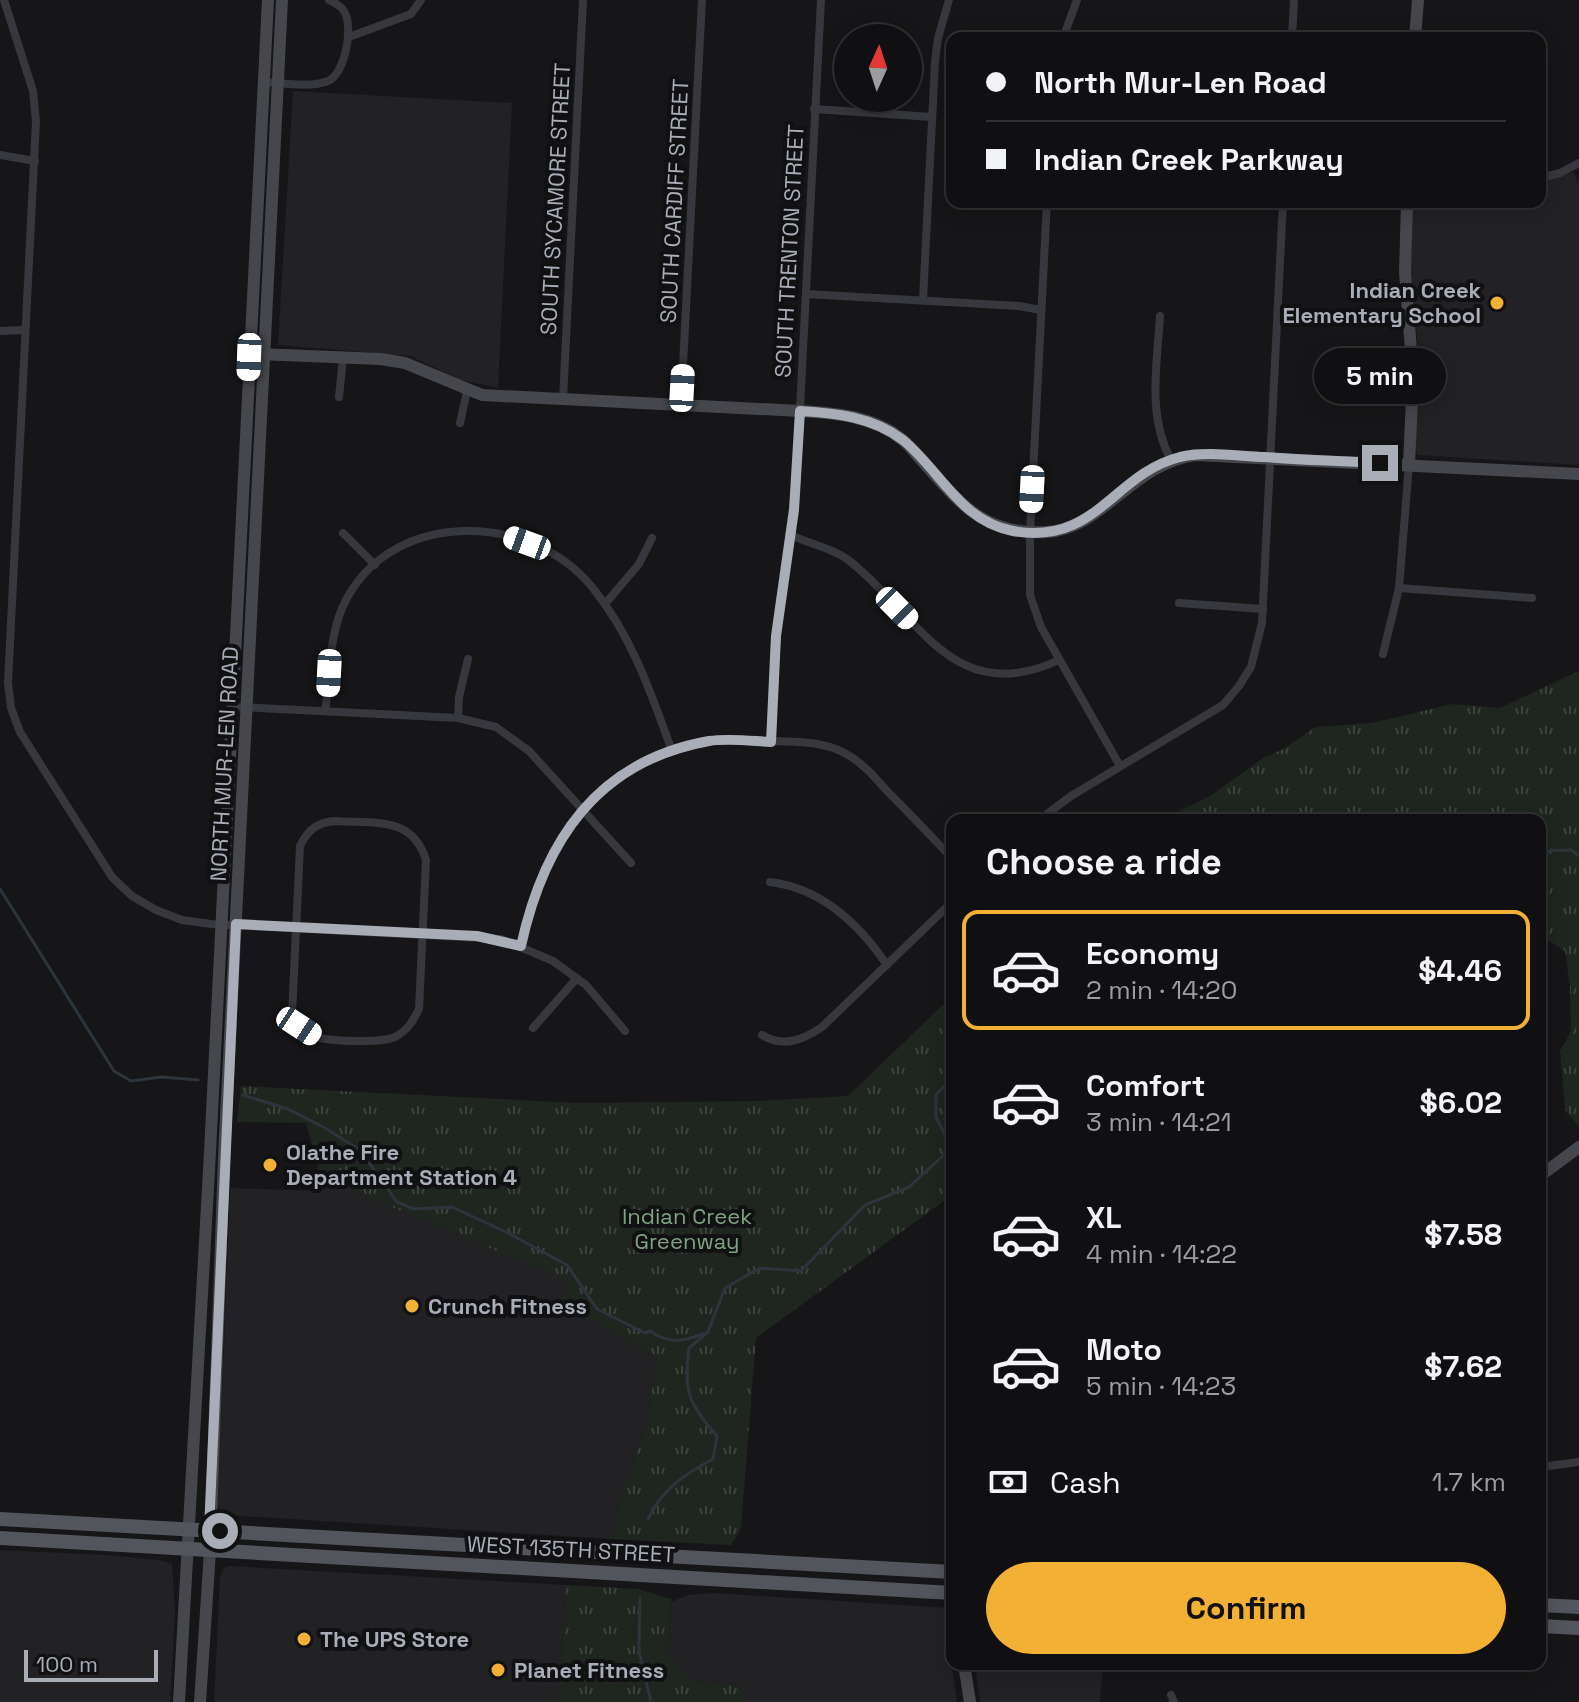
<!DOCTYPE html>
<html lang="en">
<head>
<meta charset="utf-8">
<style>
	:root { --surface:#101012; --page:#19191b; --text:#f1f3f6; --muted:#9c9d9f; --line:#303032; --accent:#f2b134 }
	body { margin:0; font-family:"Space Grotesk",sans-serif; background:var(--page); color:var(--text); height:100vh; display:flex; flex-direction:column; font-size:30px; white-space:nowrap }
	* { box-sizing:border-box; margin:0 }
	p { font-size:26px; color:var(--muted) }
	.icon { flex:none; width:44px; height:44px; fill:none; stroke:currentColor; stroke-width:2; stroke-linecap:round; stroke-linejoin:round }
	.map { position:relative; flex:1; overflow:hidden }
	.drawer { position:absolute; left:946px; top:814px; width:600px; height:856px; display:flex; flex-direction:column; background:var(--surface); border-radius:16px; box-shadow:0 4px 20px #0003,0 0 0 2px var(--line) }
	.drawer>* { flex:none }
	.hud { position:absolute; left:946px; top:32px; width:600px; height:176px; border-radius:16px; box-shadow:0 4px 20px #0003,0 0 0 2px var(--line); display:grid; align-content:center; height:176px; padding:0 40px; background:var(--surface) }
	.needle { width:52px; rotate:3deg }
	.controls { position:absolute; left:834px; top:24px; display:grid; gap:16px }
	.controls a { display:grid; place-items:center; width:88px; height:88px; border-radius:50%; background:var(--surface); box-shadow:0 4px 20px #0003,0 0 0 2px var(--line); font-size:40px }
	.scale { position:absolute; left:24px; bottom:20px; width:134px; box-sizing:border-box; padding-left:8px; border:4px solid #a8adb8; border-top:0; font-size:22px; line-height:28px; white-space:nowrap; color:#a8adb8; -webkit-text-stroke:6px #111113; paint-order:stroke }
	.end { position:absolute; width:36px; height:36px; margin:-18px; border:10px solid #a8adb8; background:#111; box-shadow:0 0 0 4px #111 }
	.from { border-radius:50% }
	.bubble { position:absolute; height:56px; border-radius:28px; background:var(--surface); box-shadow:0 4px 20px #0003,0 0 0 2px var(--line); font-size:26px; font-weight:700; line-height:56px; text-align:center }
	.car { position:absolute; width:24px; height:48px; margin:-24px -12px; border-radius:10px; box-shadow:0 0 6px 2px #0007; background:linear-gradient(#fff 24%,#345 0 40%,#fff 0 76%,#345 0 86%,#fff 0) }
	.hud b { display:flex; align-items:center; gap:28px; height:76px; font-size:30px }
	.hud b+b { border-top:2px solid var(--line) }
	.hud i { width:20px; height:20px; background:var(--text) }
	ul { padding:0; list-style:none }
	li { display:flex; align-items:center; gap:24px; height:120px; margin:0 16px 12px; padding:0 24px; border:4px solid transparent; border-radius:16px }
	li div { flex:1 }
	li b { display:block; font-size:30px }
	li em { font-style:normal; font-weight:700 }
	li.on { border-color:var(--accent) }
	li>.icon { width:72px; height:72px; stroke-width:1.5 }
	h2 { padding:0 40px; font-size:36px; line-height:96px }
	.pay { display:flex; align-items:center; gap:20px; height:88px; padding:0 40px; font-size:30px }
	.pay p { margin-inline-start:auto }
	.button { display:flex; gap:16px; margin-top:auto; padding:16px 40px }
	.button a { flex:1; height:92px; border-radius:48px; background:var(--accent); color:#111; font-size:32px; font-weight:700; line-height:92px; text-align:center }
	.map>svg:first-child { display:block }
	.built { fill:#222225 }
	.grass { fill:url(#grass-tufts) }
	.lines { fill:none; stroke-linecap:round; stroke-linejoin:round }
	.stream { stroke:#2c353c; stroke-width:3 }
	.street { stroke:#37383d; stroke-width:8 }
	.secondary { stroke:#45474d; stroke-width:12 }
	.primary { stroke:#53555c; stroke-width:14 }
	.route { stroke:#a8adb8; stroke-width:10 }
	.poi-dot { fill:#f2b134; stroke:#111113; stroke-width:3 }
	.labels { text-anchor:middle; stroke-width:8; stroke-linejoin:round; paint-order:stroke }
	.street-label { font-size:22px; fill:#a8adb8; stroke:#111113 }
	.poi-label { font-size:22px; font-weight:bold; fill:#a8adb8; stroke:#111113; text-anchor:start }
	.park-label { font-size:22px; fill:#7fa381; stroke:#111113 }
</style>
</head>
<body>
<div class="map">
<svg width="1579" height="1702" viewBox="0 0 1579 1702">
	<defs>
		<pattern id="grass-tufts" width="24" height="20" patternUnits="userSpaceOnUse" patternTransform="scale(2)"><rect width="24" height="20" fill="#1e261f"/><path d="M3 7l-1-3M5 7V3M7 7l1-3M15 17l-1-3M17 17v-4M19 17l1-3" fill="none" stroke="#3c433d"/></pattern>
	</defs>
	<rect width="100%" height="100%" fill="#161618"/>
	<g class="built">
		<path d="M293,91L512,103L498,388L461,380L410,356L278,345Z"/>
		<path d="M1573,172L1579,183V465L1418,455L1415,446L1419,358L1411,271L1412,202H1540V183Z"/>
		<path d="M318,1166L365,1196L565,1279L567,1304L657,1358L646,1426L620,1497L612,1539L224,1515L218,1505L230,1188L316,1191Z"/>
		<path d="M0,1550L107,1555L159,1560L172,1564L175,1613L170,1702H0Z"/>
		<path d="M228,1566L566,1585L558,1702H214L220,1577L224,1568Z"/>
		<path d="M714,1593L948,1608L950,1654L957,1702H747L739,1684L692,1681L668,1656L671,1602L688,1595Z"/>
		<path d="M975,1664H1103L1100,1702H980Z"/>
	</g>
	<g class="grass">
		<path d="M1579,671V1126L1565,1110L1560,1051L1571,1032L1570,985L1565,951L1546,939H1540V820H1160L1210,796L1263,758L1283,749L1316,727L1372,723L1452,704L1500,708Z"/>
		<path d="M952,996V1195L756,1338L741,1528L731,1545L612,1539L620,1497L646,1426L657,1358L566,1304L564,1279L365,1196L318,1166L306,1123L237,1122L241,1086L579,1103L759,1101L848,1096Z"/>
		<path d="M566,1585L638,1589L671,1599L668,1656L692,1681L739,1684L747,1702H558Z"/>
	</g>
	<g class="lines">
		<g class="stream">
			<path d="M1540,851L1571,850L1579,856"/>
			<path d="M0,889L114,1071L131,1081L161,1077L198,1080"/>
			<path d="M243,1095L288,1109L325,1128L360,1150L397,1202L414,1209L452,1207L506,1232L567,1265L597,1309L645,1333L650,1331C669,1344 682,1342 703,1334"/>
			<path d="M648,1519C662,1489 685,1474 713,1459L717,1436C689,1404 683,1391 689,1348L708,1332L725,1288L760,1268L801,1271L865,1205L909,1187L945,1154L949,1143L936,1117V1094L952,1079"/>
			<path d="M640,1598L639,1651L651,1702"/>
		</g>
		<g class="street">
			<path d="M4,0L33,91L36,121L8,683L11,708L20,732L112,877L132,896L156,910L182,920L211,924L501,939L553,961L586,985L625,1031"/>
			<path d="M349,37L411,14L421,0"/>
			<path d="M1063,38L1077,0"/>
			<path d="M1292,38L1294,0"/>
			<path d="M264,82C283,83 310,88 328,81C345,74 354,27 344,11C341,6 335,3 329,0"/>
			<path d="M814,109L932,117"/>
			<path d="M0,155L35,161"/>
			<path d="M1540,178L1560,173L1579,163"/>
			<path d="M1047,202L1030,532V595L1041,627L1120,766"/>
			<path d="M1265,202L1283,204"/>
			<path d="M806,294L1019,306L1041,310"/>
			<path d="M923,300L935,62L938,38L949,0"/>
			<path d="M1160,316C1157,365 1147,416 1171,460"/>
			<path d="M0,331L25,330"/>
			<path d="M339,397L343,358"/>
			<path d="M563,399L583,0"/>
			<path d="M681,404L702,0"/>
			<path d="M460,423L467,391"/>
			<path d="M343,533L375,565"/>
			<path d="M791,535C809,544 830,547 847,559C918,613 952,710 1059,660"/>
			<path d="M1399,588L1532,598"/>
			<path d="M1179,603L1263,609"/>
			<path d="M605,604L639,564L652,538"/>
			<path d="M1383,654L1399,588L1409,465"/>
			<path d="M241,707L458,718L496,727L529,751L631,863"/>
			<path d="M325,711C332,672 327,635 347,598C396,508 532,513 592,587C632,636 651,693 672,751"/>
			<path d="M458,718L459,697L468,659"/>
			<path d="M771,742L778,614L796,486L821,0"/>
			<path d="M1039,820L1071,796L1223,705L1239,686L1251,667L1262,623L1283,202"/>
			<path d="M334,821C373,824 412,815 426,860L419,1009C413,1021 408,1030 395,1037C381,1043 328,1042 314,1036C303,1031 297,1024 292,1014L300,846C308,830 316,823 334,821Z"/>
			<path d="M770,882C821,888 859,924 887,965"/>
			<path d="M521,946C543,843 599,758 710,741C728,738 747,741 765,741C792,742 824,740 848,755C864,764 876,779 888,792C910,814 931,836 952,858"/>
			<path d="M533,1028L577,978"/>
			<path d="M762,1035C783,1048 803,1040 822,1027L952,902"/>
			<path d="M1540,1467L1579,1462"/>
			<path d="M1171,1695L1174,1702"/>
		</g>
		<g class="secondary">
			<path d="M1415,38L1418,0"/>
			<path d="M1407,202L1405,272L1413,376L1409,465"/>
			<path d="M258,354L381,359L405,363L482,395L800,411C835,413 875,416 904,441C911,447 917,456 924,463C962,505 984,535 1046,532C1103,529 1131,464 1195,455L1579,474"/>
			<path d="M1540,1176L1579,1147"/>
			<path d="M964,1664L970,1702"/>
			<path d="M179,1702L210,1152L268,0"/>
			<path d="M200,1702L210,1551L224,1157L282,0"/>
		</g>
		<g class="primary">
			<path d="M0,1519L952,1572"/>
			<path d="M0,1538L952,1593"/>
			<path d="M1540,1605L1579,1607"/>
			<path d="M1540,1626L1579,1628"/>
		</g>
	</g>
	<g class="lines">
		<path class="route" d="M220,1531L209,1530L236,924L477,936L521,946C544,841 597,761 709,741C729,738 751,741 771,742L776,636L794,510L800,411C836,413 873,417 903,440C941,471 960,521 1013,531C1096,546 1113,474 1180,457C1207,451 1237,456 1265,457C1303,460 1341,461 1380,463"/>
	</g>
	<g class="poi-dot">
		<circle cx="1497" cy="303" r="8"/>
		<circle cx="270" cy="1165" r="8"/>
		<circle cx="412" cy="1306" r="8"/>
		<circle cx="304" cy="1639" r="8"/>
		<circle cx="498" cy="1670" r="8"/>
	</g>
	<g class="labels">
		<g class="street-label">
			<text transform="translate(555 199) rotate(-87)" y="8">SOUTH SYCAMORE STREET</text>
			<text transform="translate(674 201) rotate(-87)" y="8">SOUTH CARDIFF STREET</text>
			<text transform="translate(789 251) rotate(-87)" y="8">SOUTH TRENTON STREET</text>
			<text transform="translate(224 764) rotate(-87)" y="8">NORTH MUR-LEN ROAD</text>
			<text transform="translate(571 1549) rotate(3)" y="8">WEST 135TH STREET</text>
		</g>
		<g class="poi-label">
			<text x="1481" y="298" text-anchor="end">Indian Creek<tspan x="1481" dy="25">Elementary School</tspan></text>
			<text x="286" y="1160">Olathe Fire<tspan x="286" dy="25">Department Station 4</tspan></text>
			<text x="428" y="1314">Crunch Fitness</text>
			<text x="320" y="1647">The UPS Store</text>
			<text x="514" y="1678">Planet Fitness</text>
		</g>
		<g class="park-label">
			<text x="687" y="1224">Indian Creek<tspan x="687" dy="25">Greenway</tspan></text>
		</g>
	</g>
</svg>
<div class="controls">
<a><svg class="needle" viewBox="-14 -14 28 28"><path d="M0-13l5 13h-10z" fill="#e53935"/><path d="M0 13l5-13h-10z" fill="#9c9d9f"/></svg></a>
</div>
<div class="scale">100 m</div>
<i class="end from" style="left:220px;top:1531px"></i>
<i class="end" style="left:1380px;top:463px"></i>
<div class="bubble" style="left:1314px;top:348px;width:132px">5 min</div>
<i class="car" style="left:249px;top:357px;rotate:182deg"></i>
<i class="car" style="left:682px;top:388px;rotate:3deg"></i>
<i class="car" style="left:1032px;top:489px;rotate:183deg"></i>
<i class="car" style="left:527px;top:543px;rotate:290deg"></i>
<i class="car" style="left:897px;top:608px;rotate:135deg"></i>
<i class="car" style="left:329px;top:673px;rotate:183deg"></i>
<i class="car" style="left:299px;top:1026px;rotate:123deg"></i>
<div class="hud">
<b><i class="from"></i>North Mur-Len Road</b>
<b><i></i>Indian Creek Parkway</b>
</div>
<section class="drawer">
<h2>Choose a ride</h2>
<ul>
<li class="on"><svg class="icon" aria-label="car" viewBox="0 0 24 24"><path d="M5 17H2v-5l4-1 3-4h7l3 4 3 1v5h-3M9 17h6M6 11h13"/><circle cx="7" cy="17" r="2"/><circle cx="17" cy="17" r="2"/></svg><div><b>Economy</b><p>2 min · 14:20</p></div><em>$4.46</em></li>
<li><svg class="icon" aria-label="car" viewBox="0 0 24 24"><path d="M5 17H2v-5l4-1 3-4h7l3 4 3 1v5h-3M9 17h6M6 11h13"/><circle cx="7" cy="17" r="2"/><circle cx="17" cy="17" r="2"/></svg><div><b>Comfort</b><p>3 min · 14:21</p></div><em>$6.02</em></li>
<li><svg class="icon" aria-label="car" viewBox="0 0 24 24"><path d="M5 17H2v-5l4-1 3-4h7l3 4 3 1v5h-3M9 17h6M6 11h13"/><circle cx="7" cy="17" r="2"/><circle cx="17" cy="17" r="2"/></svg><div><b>XL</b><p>4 min · 14:22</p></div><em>$7.58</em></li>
<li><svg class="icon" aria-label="car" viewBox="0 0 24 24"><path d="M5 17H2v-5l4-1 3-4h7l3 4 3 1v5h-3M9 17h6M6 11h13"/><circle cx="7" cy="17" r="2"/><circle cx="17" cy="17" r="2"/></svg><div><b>Moto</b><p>5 min · 14:23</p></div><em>$7.62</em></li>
</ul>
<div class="pay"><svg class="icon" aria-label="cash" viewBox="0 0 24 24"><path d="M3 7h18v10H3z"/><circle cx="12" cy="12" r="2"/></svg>Cash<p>1.7 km</p></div>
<div class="button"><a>Confirm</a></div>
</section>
</div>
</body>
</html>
